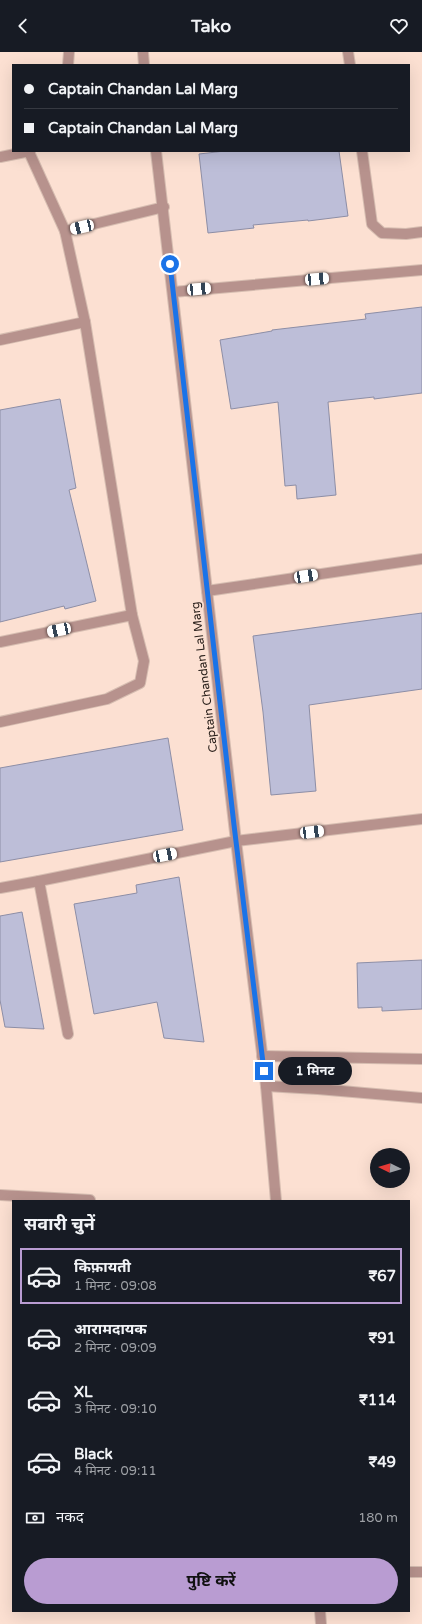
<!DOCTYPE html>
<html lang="hi">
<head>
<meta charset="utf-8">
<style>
	:root { --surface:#171b24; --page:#242831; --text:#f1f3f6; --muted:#9ea1a6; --line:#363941; --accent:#b99cd2 }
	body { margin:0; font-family:"Varela Round","Noto Sans Devanagari",sans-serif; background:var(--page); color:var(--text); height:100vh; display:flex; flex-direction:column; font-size:15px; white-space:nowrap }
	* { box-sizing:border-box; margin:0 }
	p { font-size:13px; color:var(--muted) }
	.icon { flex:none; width:22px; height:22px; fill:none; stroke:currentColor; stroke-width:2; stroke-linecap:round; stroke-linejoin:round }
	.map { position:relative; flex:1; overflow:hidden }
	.drawer { position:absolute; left:12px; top:1148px; width:398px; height:412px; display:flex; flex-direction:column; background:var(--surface); border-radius:0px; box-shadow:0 4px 16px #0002 }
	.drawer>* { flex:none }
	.guide { position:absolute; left:12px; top:12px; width:398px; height:88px; border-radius:0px; box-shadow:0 4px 16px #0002; display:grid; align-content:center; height:88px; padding:0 12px; background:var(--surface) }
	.needle { width:26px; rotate:275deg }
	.tools { position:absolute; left:370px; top:1096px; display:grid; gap:8px }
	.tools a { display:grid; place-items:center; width:40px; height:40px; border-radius:50%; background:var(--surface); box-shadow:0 4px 16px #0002; font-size:20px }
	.end { position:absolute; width:18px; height:18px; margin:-9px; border:5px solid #1a73e8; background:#fff; box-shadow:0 0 0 2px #fff }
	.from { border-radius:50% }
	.bubble { position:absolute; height:28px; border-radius:14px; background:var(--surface); box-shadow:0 4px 16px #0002; font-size:13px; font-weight:700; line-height:28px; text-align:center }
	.car { position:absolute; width:12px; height:24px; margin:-12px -6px; border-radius:5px; box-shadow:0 0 3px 1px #0007; background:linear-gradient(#fff 24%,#345 0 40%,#fff 0 76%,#345 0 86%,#fff 0) }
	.guide b { display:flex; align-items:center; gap:14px; height:38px; font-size:15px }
	.guide b+b { border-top:1px solid var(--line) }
	.guide i { width:10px; height:10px; background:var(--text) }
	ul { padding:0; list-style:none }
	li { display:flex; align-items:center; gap:12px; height:56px; margin:0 8px 6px; padding:0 4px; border:2px solid transparent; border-radius:0px }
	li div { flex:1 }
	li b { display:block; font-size:15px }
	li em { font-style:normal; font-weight:700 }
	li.on { border-color:var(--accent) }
	li>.icon { width:36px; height:36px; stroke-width:1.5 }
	h2 { padding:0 12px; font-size:18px; line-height:48px }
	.pay { display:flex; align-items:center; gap:10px; height:44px; padding:0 12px; font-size:15px }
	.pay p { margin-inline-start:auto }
	.primary-button { display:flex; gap:8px; margin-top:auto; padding:8px 12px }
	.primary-button a { flex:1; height:46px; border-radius:24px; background:var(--accent); color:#111; font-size:16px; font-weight:700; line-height:46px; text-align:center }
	header { display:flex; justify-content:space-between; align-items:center; height:52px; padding:0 12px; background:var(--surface); font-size:18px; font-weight:700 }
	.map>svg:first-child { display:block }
	.building { fill:#bdbed8; stroke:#8d8ea6 }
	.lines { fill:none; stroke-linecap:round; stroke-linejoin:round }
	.service-casing { stroke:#d6bdb1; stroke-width:12 }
	.minor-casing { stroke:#d6bdb1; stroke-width:12 }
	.tertiary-casing { stroke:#d6bdb1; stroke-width:12 }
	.service { stroke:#b7928d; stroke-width:10 }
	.minor { stroke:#b7928d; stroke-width:10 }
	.tertiary { stroke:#b7928d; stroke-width:10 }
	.route { stroke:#1a73e8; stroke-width:5 }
	.labels { text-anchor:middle; stroke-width:3.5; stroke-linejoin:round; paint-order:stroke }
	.street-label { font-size:12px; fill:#2a201b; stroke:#fce0d2 }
</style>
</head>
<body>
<header><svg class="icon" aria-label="back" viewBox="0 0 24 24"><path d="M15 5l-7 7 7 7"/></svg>Tako<svg class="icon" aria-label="heart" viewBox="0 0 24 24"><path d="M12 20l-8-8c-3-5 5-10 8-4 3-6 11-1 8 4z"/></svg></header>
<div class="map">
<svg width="422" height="1572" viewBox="0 0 422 1572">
	<rect width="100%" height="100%" fill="#fce0d2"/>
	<g class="building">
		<path d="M225,99H339L348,164L308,169V168L253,173L254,176L208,181L199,102Z"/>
		<path d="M422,255V341L374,347V345L328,350L336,443L297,447L296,433L285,434L278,350L231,357L220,288L272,279V278L366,267L365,262Z"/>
		<path d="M60,347L76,436L69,438L96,549L65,557L64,554L0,570V358Z"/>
		<path d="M422,561V637L309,653L316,739L271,743L263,660L253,584Z"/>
		<path d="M168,686L183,778L0,810V716Z"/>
		<path d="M179,825L204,990L164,986L157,950L94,962L74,852L137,841L136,833Z"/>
		<path d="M22,860L44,977L5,975L0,948V864Z"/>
		<path d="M422,908V957L382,959V955L358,956L357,911Z"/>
	</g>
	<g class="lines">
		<g class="service-casing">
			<g id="service">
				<path d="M348,0L350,13"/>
				<path d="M362,99L372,172L382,181L406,182L422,180"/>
				<path d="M266,1034L318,1037L422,1046"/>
			</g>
		</g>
		<g class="minor-casing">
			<g id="minor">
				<path d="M68,13L69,0"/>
				<path d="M0,105L30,99"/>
				<path d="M65,179L164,155"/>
				<path d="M173,240L422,218"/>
				<path d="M0,288L85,270"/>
				<path d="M207,539L422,507"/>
				<path d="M0,590L132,563"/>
				<path d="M0,670L107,647L140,631L144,609L132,563L85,270L65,179L29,100"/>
				<path d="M39,829L68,982"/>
				<path d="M0,836L39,829L236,789L422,767"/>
				<path d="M262,1004L422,1007"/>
				<path d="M0,1143L90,1148"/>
				<path d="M409,1520H422"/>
			</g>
		</g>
		<g class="tertiary-casing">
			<g id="tertiary">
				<path d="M143,0L144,13"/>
				<path d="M156,99L236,789L266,1034L276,1149"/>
				<path d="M320,1559L321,1572"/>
			</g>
		</g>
		<use href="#service" class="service"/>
		<use href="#minor" class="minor"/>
		<use href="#tertiary" class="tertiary"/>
	</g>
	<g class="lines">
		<path class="route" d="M170,212L234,773L264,1019"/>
	</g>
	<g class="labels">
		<g class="street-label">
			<text transform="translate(204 625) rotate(-97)" y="4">Captain Chandan Lal Marg</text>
		</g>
	</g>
</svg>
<div class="tools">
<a><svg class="needle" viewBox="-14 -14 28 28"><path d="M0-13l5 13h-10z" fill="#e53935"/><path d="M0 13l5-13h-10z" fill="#9ea1a6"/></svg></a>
</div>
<i class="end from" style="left:170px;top:212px"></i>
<i class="end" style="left:264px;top:1019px"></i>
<div class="bubble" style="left:278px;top:1005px;width:74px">1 मिनट</div>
<i class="car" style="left:82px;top:175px;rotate:257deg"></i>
<i class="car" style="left:317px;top:227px;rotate:85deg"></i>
<i class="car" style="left:199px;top:237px;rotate:85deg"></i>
<i class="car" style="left:306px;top:524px;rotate:81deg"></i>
<i class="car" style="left:59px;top:578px;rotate:258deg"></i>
<i class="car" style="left:312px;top:780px;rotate:83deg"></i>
<i class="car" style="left:165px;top:803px;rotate:79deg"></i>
<div class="guide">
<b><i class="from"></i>Captain Chandan Lal Marg</b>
<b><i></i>Captain Chandan Lal Marg</b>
</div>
<section class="drawer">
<h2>सवारी चुनें</h2>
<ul>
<li class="on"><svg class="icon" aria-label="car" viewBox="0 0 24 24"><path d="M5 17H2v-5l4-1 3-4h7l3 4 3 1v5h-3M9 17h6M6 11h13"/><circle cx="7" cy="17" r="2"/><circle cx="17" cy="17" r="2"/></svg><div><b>किफ़ायती</b><p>1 मिनट · 09:08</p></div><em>₹67</em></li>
<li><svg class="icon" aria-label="car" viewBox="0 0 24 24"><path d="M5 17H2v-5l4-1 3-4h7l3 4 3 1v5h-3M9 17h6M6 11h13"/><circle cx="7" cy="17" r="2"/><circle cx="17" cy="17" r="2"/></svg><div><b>आरामदायक</b><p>2 मिनट · 09:09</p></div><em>₹91</em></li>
<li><svg class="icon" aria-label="car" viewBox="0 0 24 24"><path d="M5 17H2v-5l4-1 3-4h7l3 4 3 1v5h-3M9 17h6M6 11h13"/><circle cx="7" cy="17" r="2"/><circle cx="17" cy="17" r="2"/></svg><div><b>XL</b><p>3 मिनट · 09:10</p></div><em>₹114</em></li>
<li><svg class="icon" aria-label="car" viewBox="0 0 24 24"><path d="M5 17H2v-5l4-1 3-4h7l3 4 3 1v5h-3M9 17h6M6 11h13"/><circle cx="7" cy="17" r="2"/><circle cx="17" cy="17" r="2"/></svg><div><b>Black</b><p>4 मिनट · 09:11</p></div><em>₹49</em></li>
</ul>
<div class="pay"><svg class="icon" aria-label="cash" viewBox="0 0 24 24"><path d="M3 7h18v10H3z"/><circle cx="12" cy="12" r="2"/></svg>नकद<p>180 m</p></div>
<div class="primary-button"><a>पुष्टि करें</a></div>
</section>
</div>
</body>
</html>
